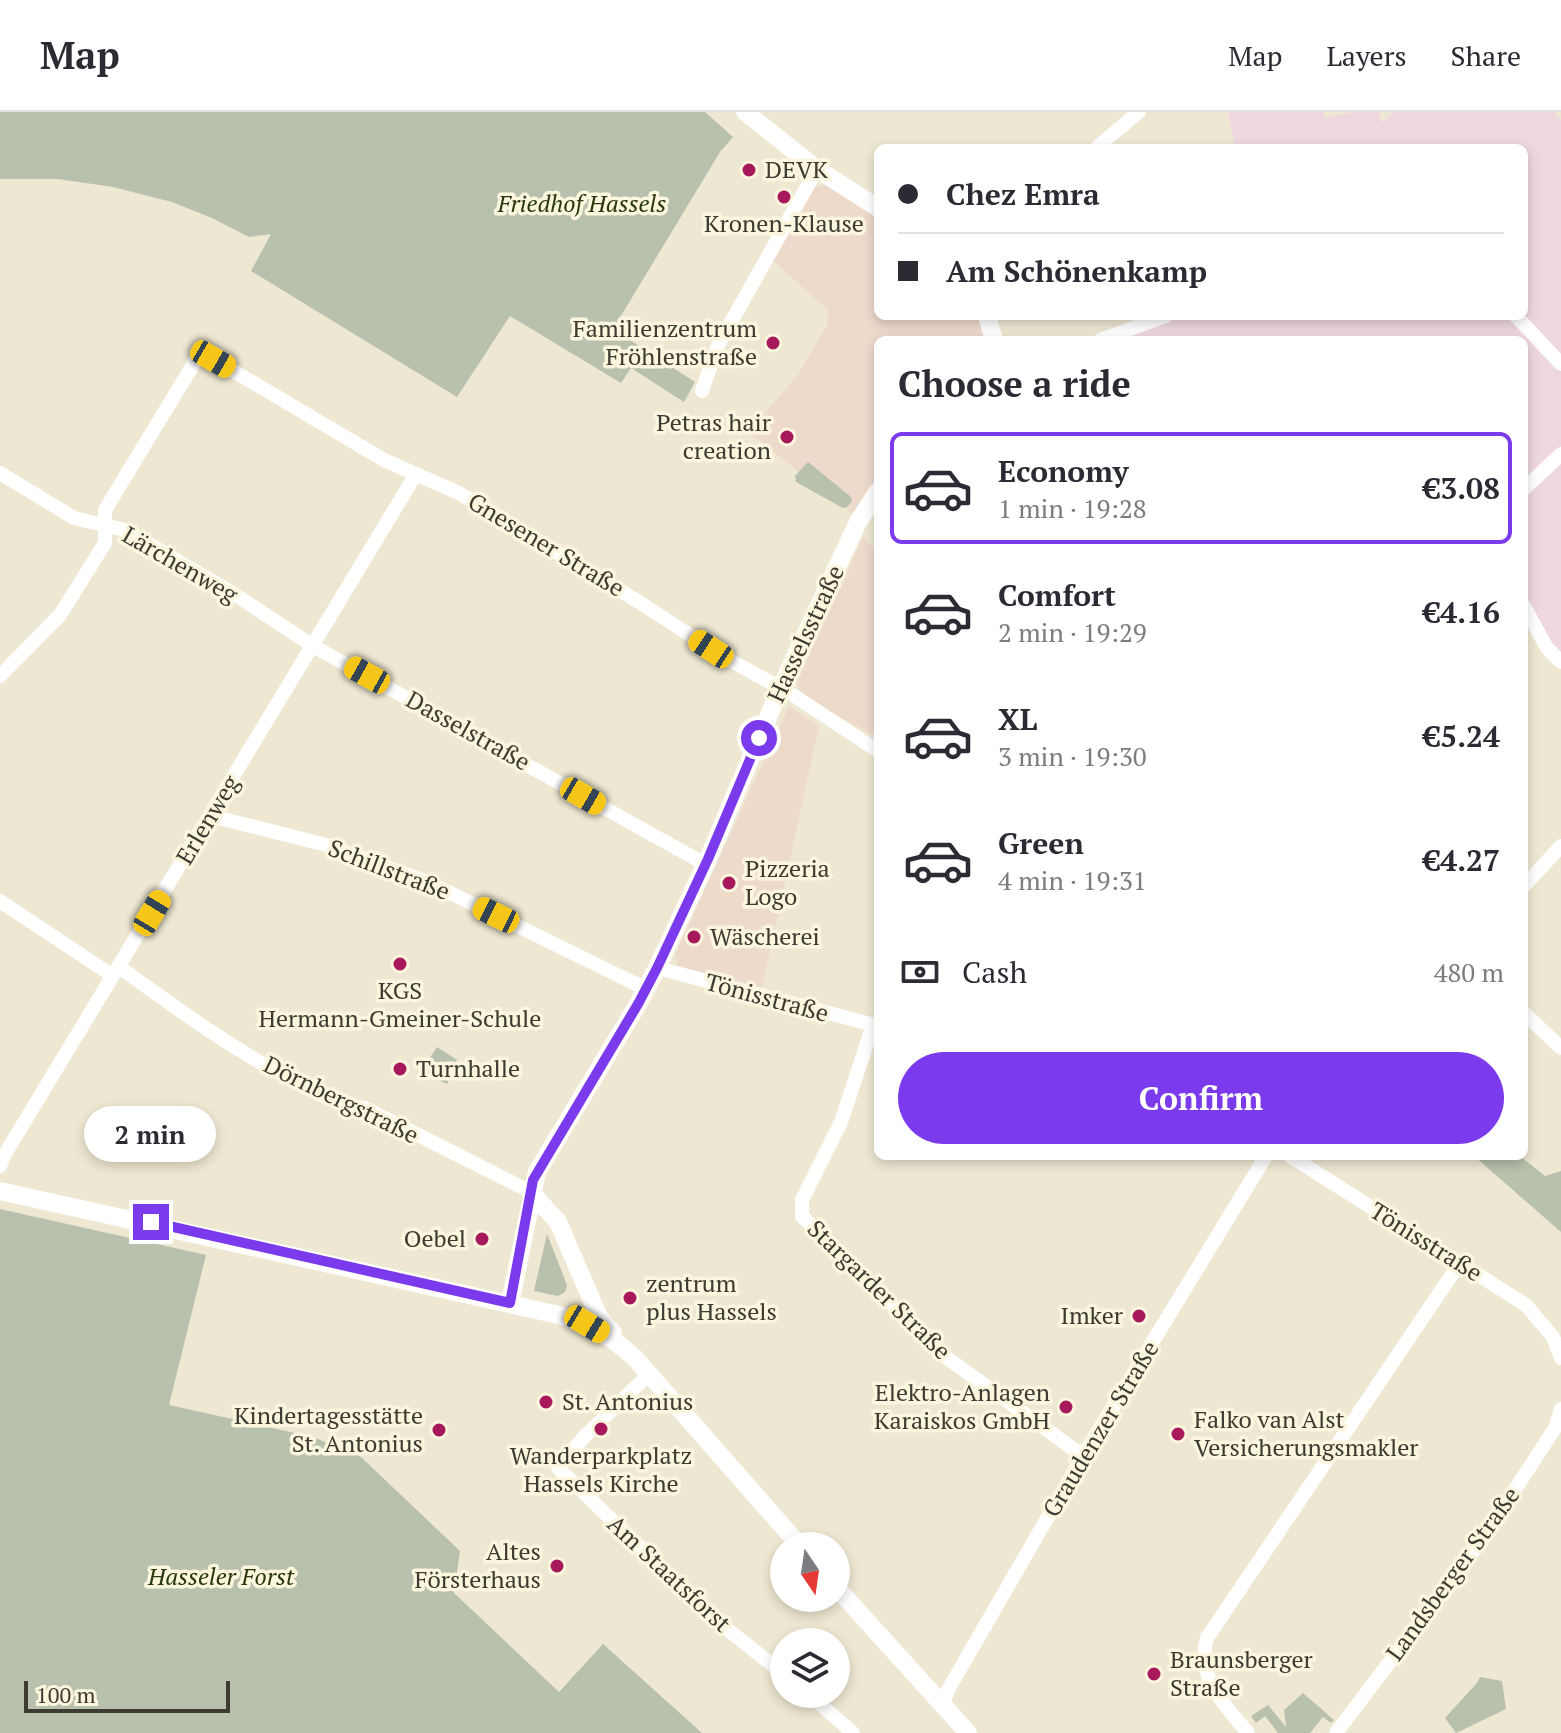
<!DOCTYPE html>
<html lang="en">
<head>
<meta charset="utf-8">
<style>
	:root { --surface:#fff; --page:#f2f2f3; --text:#2b2b33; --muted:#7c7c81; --line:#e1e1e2; --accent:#7c3aed }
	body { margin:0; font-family:"PT Serif",serif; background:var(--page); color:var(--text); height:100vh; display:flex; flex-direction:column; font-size:30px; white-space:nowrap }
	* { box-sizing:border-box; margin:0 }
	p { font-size:26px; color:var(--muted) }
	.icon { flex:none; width:44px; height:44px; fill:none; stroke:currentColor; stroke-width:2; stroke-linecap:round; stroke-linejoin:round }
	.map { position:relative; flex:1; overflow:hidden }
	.side { position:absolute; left:874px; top:224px; width:654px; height:824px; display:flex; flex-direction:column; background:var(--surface); border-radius:12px; box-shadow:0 4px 12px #0003 }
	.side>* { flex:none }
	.top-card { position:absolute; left:874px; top:32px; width:654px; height:176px; border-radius:12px; box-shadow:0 4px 12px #0003; display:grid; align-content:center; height:176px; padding:0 24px; background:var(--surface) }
	.needle { width:52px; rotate:167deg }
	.fabs { position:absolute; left:770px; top:1420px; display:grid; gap:16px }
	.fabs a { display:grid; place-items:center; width:80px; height:80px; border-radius:50%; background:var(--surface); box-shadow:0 4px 12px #0003; font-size:40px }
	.scale { position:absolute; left:24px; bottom:20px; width:206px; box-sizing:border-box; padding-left:8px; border:4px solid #3d3b32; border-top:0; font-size:22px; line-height:28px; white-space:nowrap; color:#3d3b32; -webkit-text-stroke:6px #fcf6df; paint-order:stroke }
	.end { position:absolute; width:36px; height:36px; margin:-18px; border:10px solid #7c3aed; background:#fff; box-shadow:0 0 0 4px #fff }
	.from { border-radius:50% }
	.bubble { position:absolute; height:56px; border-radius:28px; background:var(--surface); box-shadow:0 4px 12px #0003; font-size:26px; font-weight:600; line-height:56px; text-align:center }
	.car { position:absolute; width:24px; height:48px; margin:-24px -12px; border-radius:10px; box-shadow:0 0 6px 2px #0007; background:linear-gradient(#f5c518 24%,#345 0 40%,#f5c518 0 76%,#345 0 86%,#f5c518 0) }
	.top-card b { display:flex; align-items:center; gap:28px; height:76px; font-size:30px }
	.top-card b+b { border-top:2px solid var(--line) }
	.top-card i { width:20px; height:20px; background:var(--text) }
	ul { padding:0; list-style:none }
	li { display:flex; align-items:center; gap:24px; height:112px; margin:0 16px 12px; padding:0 8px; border:4px solid transparent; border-radius:12px }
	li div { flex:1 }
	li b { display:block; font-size:30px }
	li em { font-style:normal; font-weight:600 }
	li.active { border-color:var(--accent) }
	li>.icon { width:72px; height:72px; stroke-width:1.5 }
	h2 { padding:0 24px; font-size:36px; line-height:96px }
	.pay { display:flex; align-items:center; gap:20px; height:88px; padding:0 24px; font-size:30px }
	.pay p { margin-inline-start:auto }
	.cta { display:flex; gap:16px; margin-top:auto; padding:16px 24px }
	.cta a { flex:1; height:92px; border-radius:48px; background:var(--accent); color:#fff; font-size:32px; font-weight:600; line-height:92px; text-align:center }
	header { display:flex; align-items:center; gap:48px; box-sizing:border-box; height:112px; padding:0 40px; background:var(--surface); border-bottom:2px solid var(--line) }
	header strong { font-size:38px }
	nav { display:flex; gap:44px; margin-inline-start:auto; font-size:28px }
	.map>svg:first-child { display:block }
	.commercial { fill:#eedacb }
	.industrial { fill:#efd7e0 }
	.green { fill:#b8c0ae }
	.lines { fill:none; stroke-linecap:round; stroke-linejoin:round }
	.street { stroke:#fff; stroke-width:14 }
	.secondary { stroke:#fff; stroke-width:18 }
	.route { stroke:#7c3aed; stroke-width:10 }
	.poi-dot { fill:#a7195b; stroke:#fcf6df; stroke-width:3 }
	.labels { text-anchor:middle; stroke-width:7; stroke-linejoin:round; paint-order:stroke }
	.poi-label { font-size:24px; fill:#3d3b32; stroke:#fcf6df; text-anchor:start }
	.park-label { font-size:24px; font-style:italic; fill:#2a390c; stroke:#fcf6df }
	.street-label { font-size:24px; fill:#3d3b32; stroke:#fcf6df }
</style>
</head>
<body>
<header>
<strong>Map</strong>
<nav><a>Map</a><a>Layers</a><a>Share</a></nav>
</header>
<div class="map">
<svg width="1561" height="1621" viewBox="0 0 1561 1621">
	<rect width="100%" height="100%" fill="#eee8d2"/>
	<g class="commercial">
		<path d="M830,71L878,102V204H979L988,228H878V376L855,404L752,323L758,309L798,263L827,213L828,198L770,146L811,76Z"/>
		<path d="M863,425L878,441V614L872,622L800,584L797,570Z"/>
		<path d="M789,594L819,614L762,876L678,854L675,843Z"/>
	</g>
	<g class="industrial">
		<path d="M1228,0H1324L1325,6L1354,0H1379L1382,11L1393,0H1554L1561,8V334L1524,371V228H1124L1150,204H1524V36H1235Z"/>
		<path d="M1561,346V545L1547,532L1524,486V380Z"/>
	</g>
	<g class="green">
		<path d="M0,0H705L733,25L720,40L613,217L695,270L684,290L631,256L621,271L510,204L457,285L251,159L271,122L249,125L212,106L172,90L113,75L58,67H0Z"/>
		<path d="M808,350L851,385L852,389L847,395L843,396L796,370L795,364Z"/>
		<path d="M437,935L457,948L447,972L421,959Z"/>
		<path d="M1474,1044H1520L1545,1064L1561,1059V1120Z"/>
		<path d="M0,1097L206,1143L169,1293L313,1325L361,1345L460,1439L454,1481L559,1580L603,1532L702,1621H0Z"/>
		<path d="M547,1122L567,1173L565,1180L558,1184L534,1179Z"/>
		<path d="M1480,1565L1502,1569L1506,1597L1456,1621L1445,1606L1477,1571Z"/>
		<path d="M1303,1581L1334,1608L1331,1611L1323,1605L1310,1621H1278L1265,1604L1256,1611L1251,1604L1268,1593L1286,1615L1284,1598Z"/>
	</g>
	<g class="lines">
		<g class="street">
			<path d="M1096,36L1139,0"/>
			<path d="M1516,204L1561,252"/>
			<path d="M1100,228L1166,204"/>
			<path d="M702,279L717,235L817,57"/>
			<path d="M0,361L74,406L125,418L234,482L313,534L705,752"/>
			<path d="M1524,377L1561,342"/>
			<path d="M1524,494L1547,536L1561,550"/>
			<path d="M0,564L60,503L105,431V398L196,248L205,244L213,247L384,348L459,381L639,490L719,542L793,583L878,639"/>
			<path d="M211,704L323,732L430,771L646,877"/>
			<path d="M1524,774L1561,734"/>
			<path d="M0,789L113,864"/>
			<path d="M119,855C176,896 233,938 296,970C319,982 339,994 365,996L531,1080"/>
			<path d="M657,856L878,914"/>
			<path d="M1524,901L1561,936"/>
			<path d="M873,913L841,1010L802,1088V1104L943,1243L1083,1344"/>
			<path d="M1290,1044L1526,1193L1553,1225L1561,1246"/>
			<path d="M0,1054L5,1042L416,362"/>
			<path d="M649,1262L583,1326L558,1356L718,1510L784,1562"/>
			<path d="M809,1582L853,1621"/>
			<path d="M943,1593L948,1578L1083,1344L1266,1044"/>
			<path d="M1248,1621C1224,1592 1196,1566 1207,1526L1459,1152"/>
			<path d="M1336,1621L1484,1425L1555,1316L1561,1297"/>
		</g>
		<g class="secondary">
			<path d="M745,0L817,57L878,96"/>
			<path d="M987,204L994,228"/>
			<path d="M0,1079L559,1203L587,1212L617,1231L634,1245L800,1434"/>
			<path d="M531,1080L558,1110L599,1205L613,1221"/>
			<path d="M510,1191L537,1060L638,892L657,856L708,747L780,577L858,410L878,379"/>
			<path d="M836,1475L968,1621"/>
		</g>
	</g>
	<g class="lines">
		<path class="route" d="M151,1110L510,1191L533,1068L638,892L657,856L708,747L759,626"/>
	</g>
	<g class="poi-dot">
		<circle cx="749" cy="58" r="8"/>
		<circle cx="784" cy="85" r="8"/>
		<circle cx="773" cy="231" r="8"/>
		<circle cx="787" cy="325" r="8"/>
		<circle cx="729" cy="771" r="8"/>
		<circle cx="694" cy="825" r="8"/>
		<circle cx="400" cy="852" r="8"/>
		<circle cx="400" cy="957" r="8"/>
		<circle cx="482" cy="1127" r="8"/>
		<circle cx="630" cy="1186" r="8"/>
		<circle cx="1139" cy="1204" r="8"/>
		<circle cx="546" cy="1290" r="8"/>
		<circle cx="1066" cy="1295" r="8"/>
		<circle cx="601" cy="1317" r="8"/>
		<circle cx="439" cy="1318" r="8"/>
		<circle cx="1178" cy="1322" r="8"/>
		<circle cx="557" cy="1454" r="8"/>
		<circle cx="1154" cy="1562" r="8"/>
	</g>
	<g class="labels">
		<g class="poi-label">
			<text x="765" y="66">DEVK</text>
			<text x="784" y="120" text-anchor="middle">Kronen-Klause</text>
			<text x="757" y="225" text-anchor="end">Familienzentrum<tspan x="757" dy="28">Fröhlenstraße</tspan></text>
			<text x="771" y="319" text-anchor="end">Petras hair<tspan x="771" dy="28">creation</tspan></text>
			<text x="745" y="765">Pizzeria<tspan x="745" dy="28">Logo</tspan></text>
			<text x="710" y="833">Wäscherei</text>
			<text x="400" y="887" text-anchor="middle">KGS<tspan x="400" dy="28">Hermann-Gmeiner-Schule</tspan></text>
			<text x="416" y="965">Turnhalle</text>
			<text x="466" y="1135" text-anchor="end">Oebel</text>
			<text x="646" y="1180">zentrum<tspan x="646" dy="28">plus Hassels</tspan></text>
			<text x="1123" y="1212" text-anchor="end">Imker</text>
			<text x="1050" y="1289" text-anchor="end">Elektro-Anlagen<tspan x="1050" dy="28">Karaiskos GmbH</tspan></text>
			<text x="562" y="1298">St. Antonius</text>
			<text x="423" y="1312" text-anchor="end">Kindertagesstätte<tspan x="423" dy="28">St. Antonius</tspan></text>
			<text x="1194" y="1316">Falko van Alst<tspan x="1194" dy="28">Versicherungsmakler</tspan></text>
			<text x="601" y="1352" text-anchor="middle">Wanderparkplatz<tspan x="601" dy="28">Hassels Kirche</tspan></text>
			<text x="541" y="1448" text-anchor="end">Altes<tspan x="541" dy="28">Försterhaus</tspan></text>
			<text x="1170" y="1556">Braunsberger<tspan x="1170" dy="28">Straße</tspan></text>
		</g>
		<g class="park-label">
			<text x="582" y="100">Friedhof Hassels</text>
			<text x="221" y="1473">Hasseler Forst</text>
		</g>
		<g class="street-label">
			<text transform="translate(546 433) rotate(31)" y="8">Gnesener Straße</text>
			<text transform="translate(180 453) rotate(30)" y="8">Lärchenweg</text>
			<text transform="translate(806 522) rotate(-65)" y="8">Hasselsstraße</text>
			<text transform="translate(468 619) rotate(29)" y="8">Dasselstraße</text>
			<text transform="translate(208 708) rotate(-59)" y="8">Erlenweg</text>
			<text transform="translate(389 758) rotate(21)" y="8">Schillstraße</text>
			<text transform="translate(767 886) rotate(15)" y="8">Tönisstraße</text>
			<text transform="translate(341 988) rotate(26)" y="8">Dörnbergstraße</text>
			<text transform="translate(1426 1130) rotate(32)" y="8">Tönisstraße</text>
			<text transform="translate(879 1178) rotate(44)" y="8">Stargarder Straße</text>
			<text transform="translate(1101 1317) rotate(-59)" y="8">Graudenzer Straße</text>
			<text transform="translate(669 1462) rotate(43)" y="8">Am Staatsforst</text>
			<text transform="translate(1453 1462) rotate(-54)" y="8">Landsberger Straße</text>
		</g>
	</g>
</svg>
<div class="fabs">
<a><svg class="needle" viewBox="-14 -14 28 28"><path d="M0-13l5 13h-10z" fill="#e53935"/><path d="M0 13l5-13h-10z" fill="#7c7c81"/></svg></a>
<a><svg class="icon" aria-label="layers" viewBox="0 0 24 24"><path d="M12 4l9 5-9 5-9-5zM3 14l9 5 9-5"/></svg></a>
</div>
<div class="scale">100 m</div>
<i class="end from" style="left:759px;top:626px"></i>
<i class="end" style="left:151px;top:1110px"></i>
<div class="bubble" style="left:84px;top:994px;width:132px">2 min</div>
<i class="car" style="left:213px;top:247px;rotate:120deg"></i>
<i class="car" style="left:711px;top:537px;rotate:303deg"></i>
<i class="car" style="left:367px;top:563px;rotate:299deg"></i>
<i class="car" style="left:583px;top:684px;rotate:120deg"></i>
<i class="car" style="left:152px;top:801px;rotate:31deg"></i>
<i class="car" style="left:496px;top:803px;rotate:296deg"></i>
<i class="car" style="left:587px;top:1212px;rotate:121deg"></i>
<div class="top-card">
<b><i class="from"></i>Chez Emra</b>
<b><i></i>Am Schönenkamp</b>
</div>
<section class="side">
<h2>Choose a ride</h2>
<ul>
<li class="active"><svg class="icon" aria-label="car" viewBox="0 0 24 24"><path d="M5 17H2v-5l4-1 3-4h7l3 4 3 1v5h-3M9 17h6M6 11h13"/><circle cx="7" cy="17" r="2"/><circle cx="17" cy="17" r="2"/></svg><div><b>Economy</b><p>1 min · 19:28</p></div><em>€3.08</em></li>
<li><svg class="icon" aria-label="car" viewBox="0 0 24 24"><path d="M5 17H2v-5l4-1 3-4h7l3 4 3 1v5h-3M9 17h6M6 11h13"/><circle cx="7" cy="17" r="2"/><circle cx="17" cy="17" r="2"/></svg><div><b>Comfort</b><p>2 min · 19:29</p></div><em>€4.16</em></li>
<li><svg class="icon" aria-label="car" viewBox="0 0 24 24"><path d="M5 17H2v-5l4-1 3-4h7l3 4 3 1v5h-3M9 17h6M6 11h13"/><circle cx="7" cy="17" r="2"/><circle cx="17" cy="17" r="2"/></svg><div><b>XL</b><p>3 min · 19:30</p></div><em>€5.24</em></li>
<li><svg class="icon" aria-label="car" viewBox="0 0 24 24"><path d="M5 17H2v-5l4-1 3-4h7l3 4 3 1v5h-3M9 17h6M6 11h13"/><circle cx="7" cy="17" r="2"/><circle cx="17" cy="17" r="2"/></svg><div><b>Green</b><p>4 min · 19:31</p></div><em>€4.27</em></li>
</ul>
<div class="pay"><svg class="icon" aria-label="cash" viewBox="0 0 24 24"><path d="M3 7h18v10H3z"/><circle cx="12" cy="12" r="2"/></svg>Cash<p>480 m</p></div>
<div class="cta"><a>Confirm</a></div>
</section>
</div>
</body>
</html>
